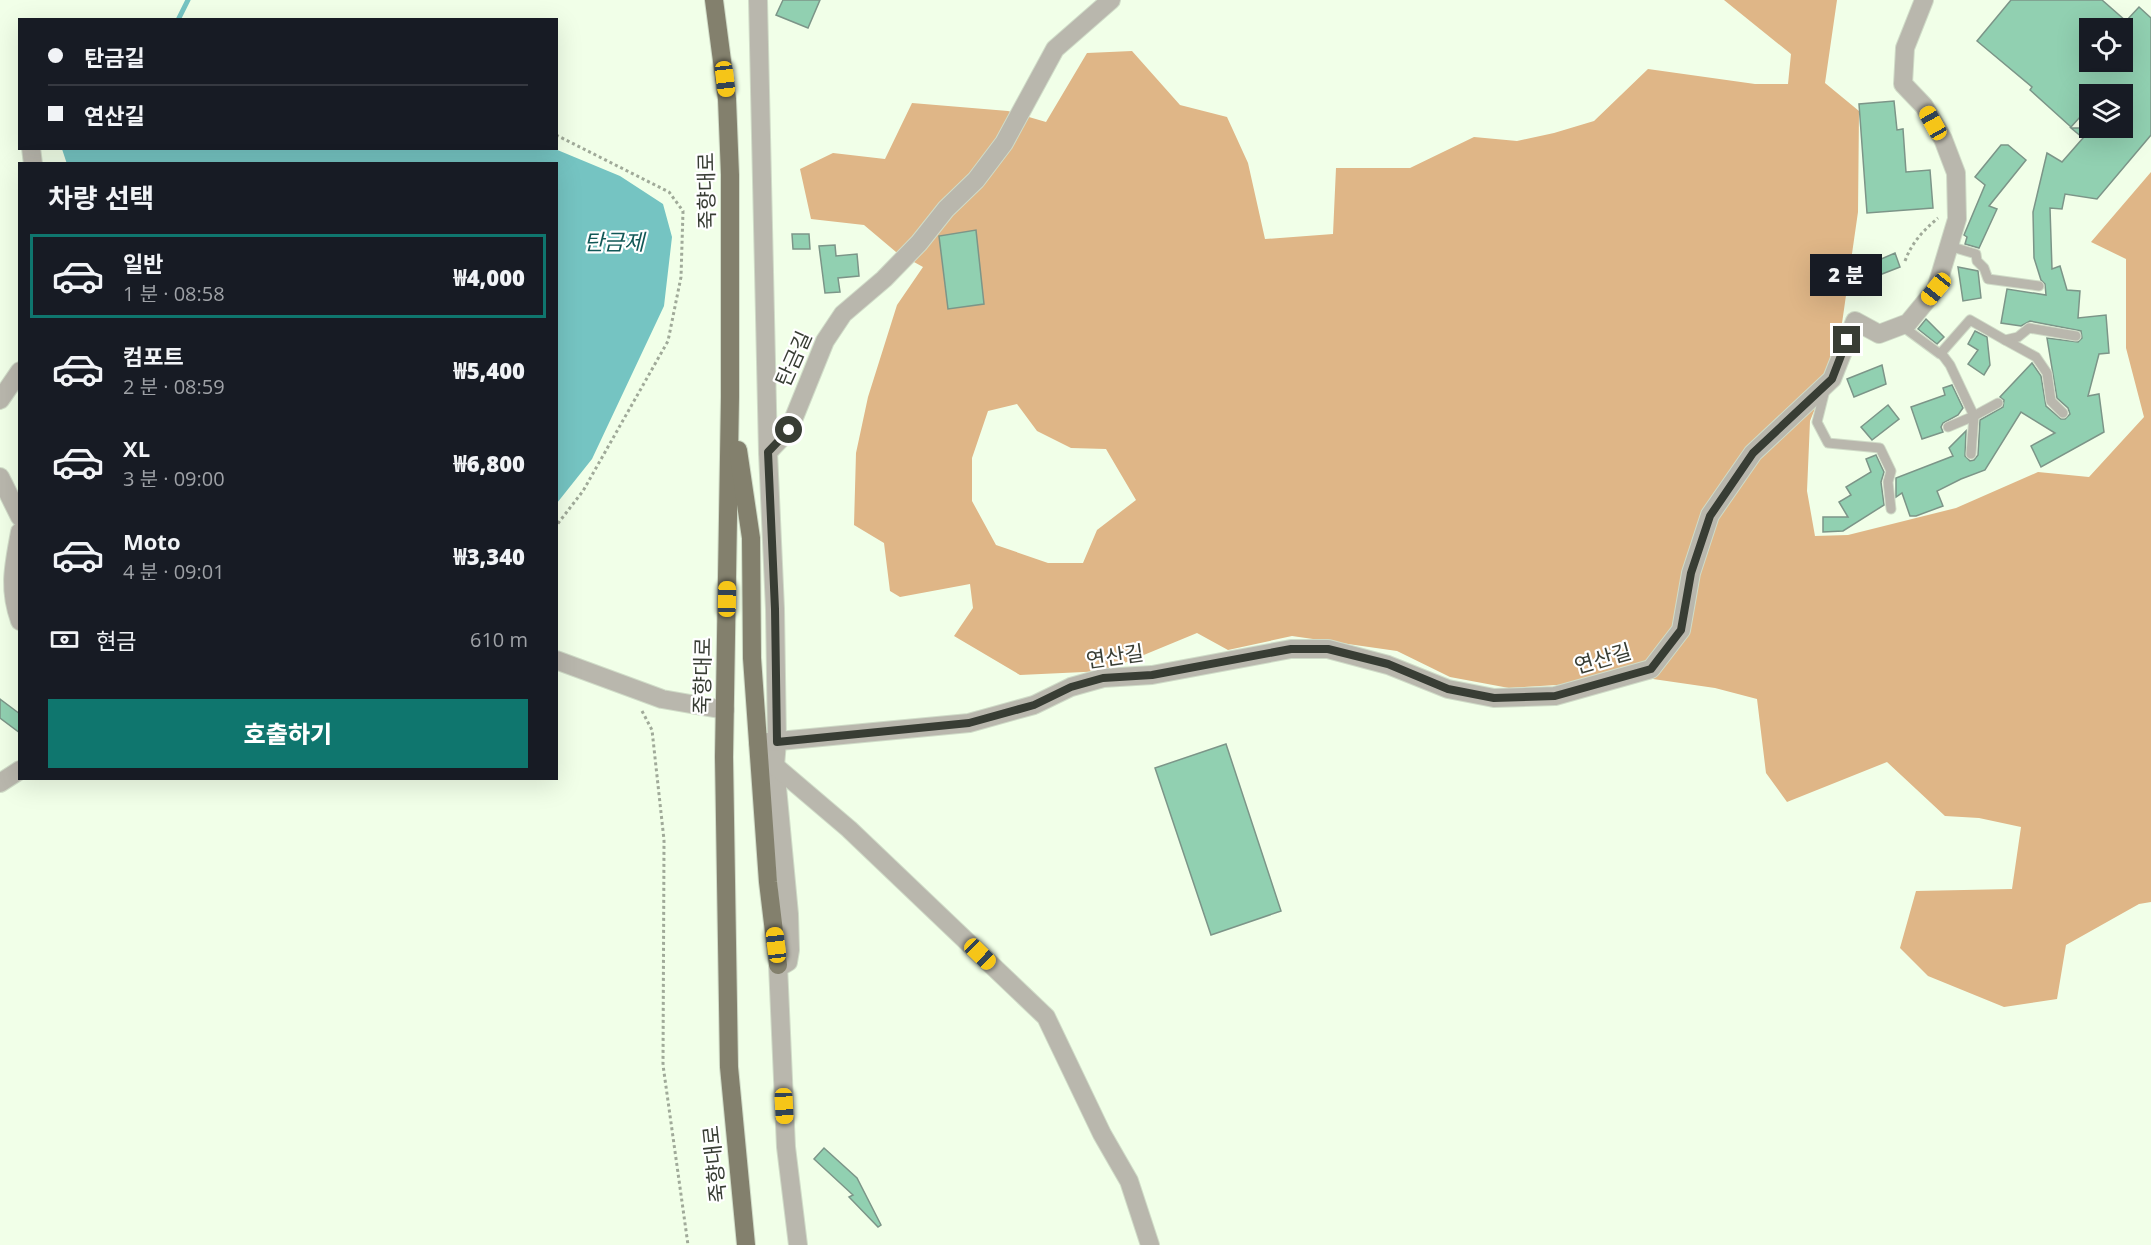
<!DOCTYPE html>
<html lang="ko">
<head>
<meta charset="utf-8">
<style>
	:root { --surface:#171b24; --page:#242831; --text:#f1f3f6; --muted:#9ea1a6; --line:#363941; --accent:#0f766e }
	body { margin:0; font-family:"Open Sans","Noto Sans KR",sans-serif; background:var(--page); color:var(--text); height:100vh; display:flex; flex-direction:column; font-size:22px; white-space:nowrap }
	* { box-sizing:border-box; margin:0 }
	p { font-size:20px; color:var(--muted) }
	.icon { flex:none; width:33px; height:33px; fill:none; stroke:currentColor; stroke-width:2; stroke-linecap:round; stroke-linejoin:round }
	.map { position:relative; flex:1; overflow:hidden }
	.details { position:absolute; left:18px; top:162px; width:540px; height:618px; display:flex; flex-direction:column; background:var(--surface); border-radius:0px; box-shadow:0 6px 24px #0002 }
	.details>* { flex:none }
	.banner { position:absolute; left:18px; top:18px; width:540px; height:132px; border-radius:0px; box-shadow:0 6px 24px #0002; display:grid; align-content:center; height:132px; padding:0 30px; background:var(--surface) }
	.buttons { position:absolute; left:2079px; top:18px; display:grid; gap:12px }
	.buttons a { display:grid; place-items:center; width:54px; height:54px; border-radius:0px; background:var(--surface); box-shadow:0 6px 24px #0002; font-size:30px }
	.end { position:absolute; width:27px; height:27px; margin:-14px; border:8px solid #383d34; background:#fff; box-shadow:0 0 0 3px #fff }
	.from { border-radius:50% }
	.bubble { position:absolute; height:42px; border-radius:0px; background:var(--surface); box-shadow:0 6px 24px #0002; font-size:20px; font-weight:800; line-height:42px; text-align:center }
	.car { position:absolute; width:18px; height:36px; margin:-18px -9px; border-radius:8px; box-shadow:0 0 4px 2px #0007; background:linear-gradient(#f5c518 24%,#345 0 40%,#f5c518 0 76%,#345 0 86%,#f5c518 0) }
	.banner b { display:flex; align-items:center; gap:21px; height:57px; font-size:22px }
	.banner b+b { border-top:2px solid var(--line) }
	.banner i { width:15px; height:15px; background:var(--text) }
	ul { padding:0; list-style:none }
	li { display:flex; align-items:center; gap:18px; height:84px; margin:0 12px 9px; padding:0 18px; border:3px solid transparent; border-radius:0px }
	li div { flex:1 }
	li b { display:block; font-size:22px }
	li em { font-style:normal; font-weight:800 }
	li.on { border-color:var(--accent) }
	li>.icon { width:54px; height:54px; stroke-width:1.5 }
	h2 { padding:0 30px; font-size:27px; line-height:72px }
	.pay { display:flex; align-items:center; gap:15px; height:66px; padding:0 30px; font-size:22px }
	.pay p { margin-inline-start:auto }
	.primary-button { display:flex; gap:12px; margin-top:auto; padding:12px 30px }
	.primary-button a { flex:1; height:69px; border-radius:0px; background:var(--accent); color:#fff; font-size:24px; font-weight:800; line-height:69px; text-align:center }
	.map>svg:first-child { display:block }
	.forest { fill:#dfb687; fill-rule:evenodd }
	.water { fill:#75c4c2 }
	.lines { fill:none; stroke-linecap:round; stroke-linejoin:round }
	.stream { stroke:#75c4c2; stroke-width:5 }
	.building { fill:#91d0b1; stroke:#7c9588; stroke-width:1.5; fill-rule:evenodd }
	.lane-casing { stroke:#d0dcc8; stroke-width:11 }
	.street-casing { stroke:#d0dcc8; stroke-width:20 }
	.primary-casing { stroke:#d0dcc8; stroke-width:20 }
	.path { stroke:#a0aa99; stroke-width:3; stroke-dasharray:3 3; stroke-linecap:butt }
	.lane { stroke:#b9b7ad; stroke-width:9 }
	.street { stroke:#b9b7ad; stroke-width:18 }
	.primary { stroke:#83806d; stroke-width:18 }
	.route { stroke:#383d34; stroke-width:8 }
	.labels { text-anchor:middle; stroke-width:4.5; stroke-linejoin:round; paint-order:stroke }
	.street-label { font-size:21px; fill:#383d34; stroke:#fff }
	.water-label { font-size:22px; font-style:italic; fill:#115756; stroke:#fff }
</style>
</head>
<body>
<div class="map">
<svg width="2151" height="1245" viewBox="0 0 2151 1245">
	<rect width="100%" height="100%" fill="#f1ffe8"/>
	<path class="forest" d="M1724,0H1837L1825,83L1859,111L1858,212L1838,351L1810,421L1807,491L1815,536L1848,535L1956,508L2038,472L2089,477L2144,417L2126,348V259L2091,242L2151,172V902L2139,904L2066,945L2057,999L2004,1007L1928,976L1900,948L1916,891L2012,889L2021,827L1979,818L1945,816L1887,762L1787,802L1766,773L1757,699L1715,688L1653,679L1509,688L1450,677L1397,651L1292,636L1228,650L1197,633L1105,671L1020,675L954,636L973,608L970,584L900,597L890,591L884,543L854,525L856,453L868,397L897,305L923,267L896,252L864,225L811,219L800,169L833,153L885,159L912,103L1008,111L1046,122L1087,53L1132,51L1180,105L1227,117L1248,163L1265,239L1333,234L1336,168H1410L1474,137L1517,141L1554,133L1594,121L1648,69L1755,84H1788L1791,54ZM1017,404L1037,431L1071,448L1106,449L1136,500L1097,530L1083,563H1048L996,545L972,501V458L988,411Z"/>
	<path class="water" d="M62,149H555L620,176L663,204L672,237L664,306L592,459L557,503L556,164H67Z"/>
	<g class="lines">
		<path class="stream" d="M178,20L188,0"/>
	</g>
	<g class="building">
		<path d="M783,0H820L808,28L776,15Z"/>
		<path d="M2011,0H2102L2126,21L2139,7L2151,18V135L2097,199L2065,194L2062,209L2050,208L2052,269L2060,266L2067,290L2080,291L2078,318L2106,315L2109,353L2099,354L2088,396L2099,394L2104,432L2041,467L2031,446L2055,433L2021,412L1985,470L1961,479L1937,491L1943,506L1916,516H1910L1902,493L1896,497V478L1953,456L1949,448L1966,431L1965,456L1970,461L1974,460L1978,455L1980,420L2003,407L2004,400L2000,397L2032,363L2041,376L2046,406L2061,419H2065L2070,414L2068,408L2057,398L2047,338L2078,342L2082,338L2081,331L2030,321L2021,326L2001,323L2007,289L2046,295L2045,284L2041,280L2034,258L2033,212L2047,153L2062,162L2083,138L2071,128H2122V94H2090V106L2071,127L2030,90L2032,87L1977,41ZM2090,28H2122V62H2090Z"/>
		<path d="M1894,101L1897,130L1903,129L1906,172L1930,170L1933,208L1867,213L1859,104Z"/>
		<path d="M2001,145H2008L2026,160L1989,206L1997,209L1979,248L1965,244L1967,237L1964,235L1985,185L1975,177Z"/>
		<path d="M976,230L984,304L948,309L939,236Z"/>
		<path d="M792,234H809L810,249H793Z"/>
		<path d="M835,245L836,256L857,254L859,276L838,278L840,292L825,293L819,246Z"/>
		<path d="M1895,253L1900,267L1877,276L1872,263Z"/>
		<path d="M1958,267L1978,271L1981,298L1963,301Z"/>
		<path d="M1926,319L1944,337L1937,344L1918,329Z"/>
		<path d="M1975,331L1987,337L1990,365L1984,375L1968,364L1978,350L1968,344Z"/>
		<path d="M1882,365L1886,384L1854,397L1847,379Z"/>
		<path d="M1952,385L1963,408L1958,415L1943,423L1941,427L1943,432L1922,439L1911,407L1945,395L1943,388Z"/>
		<path d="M1888,405L1899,419L1872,440L1861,427Z"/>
		<path d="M1876,455L1884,472L1881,482L1884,505L1843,531L1823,532V517H1848L1839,502L1851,495L1846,487L1871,472L1866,459Z"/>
		<path d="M0,699L20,714V733L0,718Z"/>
		<path d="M1226,744L1281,911L1211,935L1155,768Z"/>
		<path d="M824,1148L857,1178L881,1225L878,1227L849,1197L853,1195L814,1159Z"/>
	</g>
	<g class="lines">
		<g class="lane-casing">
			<g id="lane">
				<path d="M1949,246L1976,254L1977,261L1984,268L1988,279L2039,286"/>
				<path d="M1902,326L1940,354L1970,320L2005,340L2018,337L2029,328L2076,336"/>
				<path d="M2005,340L2036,357L2047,373L2051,401L2063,413"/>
				<path d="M1941,353L1950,365L1974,416L1998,403"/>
				<path d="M1825,390L1817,422L1828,443L1880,448L1891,471L1888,482L1891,509"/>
				<path d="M1948,427L1974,416L1971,454"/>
			</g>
		</g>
		<g class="street-casing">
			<g id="street">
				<path d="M758,0L768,452L789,430L825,341L843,314L884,279L919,243L946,209L976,180L1004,143L1055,49L1111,0"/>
				<path d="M31,148L33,164"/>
				<path d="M0,400L20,371"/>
				<path d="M768,452L775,609L777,742L775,766L789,914L790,950L788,962L783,965H778L786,1147L798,1245"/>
				<path d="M0,477L20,517"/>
				<path d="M20,532C14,565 8,588 20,621"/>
				<path d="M556,660L662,699L725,710"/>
				<path d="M758,743L969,723L1034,705L1071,687L1103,678L1152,675L1291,649H1328L1388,665L1448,689L1494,698L1555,696L1651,669L1681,630L1691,573L1710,515L1753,453L1832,379L1855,321L1879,334L1908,323L1936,289L1957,219L1956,173L1943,139L1924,106L1903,84L1905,48L1924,0"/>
				<path d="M775,766L849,829L1046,1017L1102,1134L1129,1181L1150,1245"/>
				<path d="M0,783L20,770"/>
			</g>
		</g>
		<g class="primary-casing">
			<g id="primary">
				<path d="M714,0L727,99L730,175V397L724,757L729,1067L746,1245"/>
				<path d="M738,450L751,538L752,658L768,882L778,965"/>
			</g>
		</g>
		<g class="path">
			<path d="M556,135L669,192L683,211L681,277L668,341L583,491L556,526"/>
			<path d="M1905,261C1912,242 1923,231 1938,218"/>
			<path d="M642,711L652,730L664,840L663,1065L688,1245"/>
		</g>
		<use href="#lane" class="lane"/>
		<use href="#street" class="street"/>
		<use href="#primary" class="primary"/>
	</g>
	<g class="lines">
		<path class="route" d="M789,430L768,452L775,609L777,742L969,723L1034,705L1071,687L1103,678L1152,675L1291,649H1328L1388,664L1448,689L1494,698L1555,696L1651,669L1681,630L1691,573L1710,516L1753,453L1832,379L1847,340"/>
	</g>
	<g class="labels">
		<g class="street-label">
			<text transform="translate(707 191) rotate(-91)" y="7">죽향대로</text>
			<text transform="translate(794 359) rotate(-66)" y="7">탄금길</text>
			<text transform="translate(1115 657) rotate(-8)" y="7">연산길</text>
			<text transform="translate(1603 659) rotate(-16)" y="7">연산길</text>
			<text transform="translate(703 676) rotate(-89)" y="7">죽향대로</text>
			<text transform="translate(715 1164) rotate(-96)" y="7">죽향대로</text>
		</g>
		<g class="water-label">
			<text x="614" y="250">탄금제</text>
		</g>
	</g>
</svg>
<div class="buttons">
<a><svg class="icon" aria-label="locate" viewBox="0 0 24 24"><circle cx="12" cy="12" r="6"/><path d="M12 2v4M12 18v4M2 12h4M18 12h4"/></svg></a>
<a><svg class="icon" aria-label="layers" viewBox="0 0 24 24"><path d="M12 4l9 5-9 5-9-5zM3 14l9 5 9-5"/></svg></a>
</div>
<i class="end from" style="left:789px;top:430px"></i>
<i class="end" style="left:1847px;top:340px"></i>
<div class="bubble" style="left:1810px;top:254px;width:72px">2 분</div>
<i class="car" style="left:725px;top:79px;rotate:173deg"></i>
<i class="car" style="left:1933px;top:123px;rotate:331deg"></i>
<i class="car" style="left:1936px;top:289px;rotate:219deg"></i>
<i class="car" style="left:727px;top:599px;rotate:1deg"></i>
<i class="car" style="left:776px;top:945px;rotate:353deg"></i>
<i class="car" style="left:980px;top:954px;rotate:134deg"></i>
<i class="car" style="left:784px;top:1106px;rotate:177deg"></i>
<div class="banner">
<b><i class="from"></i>탄금길</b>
<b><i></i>연산길</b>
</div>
<section class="details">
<h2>차량 선택</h2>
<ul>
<li class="on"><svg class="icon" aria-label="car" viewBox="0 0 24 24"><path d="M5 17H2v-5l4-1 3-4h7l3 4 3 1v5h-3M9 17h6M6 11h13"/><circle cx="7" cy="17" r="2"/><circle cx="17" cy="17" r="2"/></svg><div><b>일반</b><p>1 분 · 08:58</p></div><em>₩4,000</em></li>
<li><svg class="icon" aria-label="car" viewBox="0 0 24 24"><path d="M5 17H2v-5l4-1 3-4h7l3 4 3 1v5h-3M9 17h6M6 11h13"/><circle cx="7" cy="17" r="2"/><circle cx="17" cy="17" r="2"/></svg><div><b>컴포트</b><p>2 분 · 08:59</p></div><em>₩5,400</em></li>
<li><svg class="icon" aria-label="car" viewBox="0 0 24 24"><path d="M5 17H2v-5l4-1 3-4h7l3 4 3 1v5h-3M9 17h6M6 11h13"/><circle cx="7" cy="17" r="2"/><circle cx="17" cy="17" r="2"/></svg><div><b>XL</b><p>3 분 · 09:00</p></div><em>₩6,800</em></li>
<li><svg class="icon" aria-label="car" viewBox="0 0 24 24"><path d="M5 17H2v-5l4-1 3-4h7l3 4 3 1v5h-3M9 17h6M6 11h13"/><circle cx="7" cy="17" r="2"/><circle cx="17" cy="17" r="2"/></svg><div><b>Moto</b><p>4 분 · 09:01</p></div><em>₩3,340</em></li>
</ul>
<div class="pay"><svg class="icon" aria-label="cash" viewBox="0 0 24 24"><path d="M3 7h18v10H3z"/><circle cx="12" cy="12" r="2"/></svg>현금<p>610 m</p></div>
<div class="primary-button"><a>호출하기</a></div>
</section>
</div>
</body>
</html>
